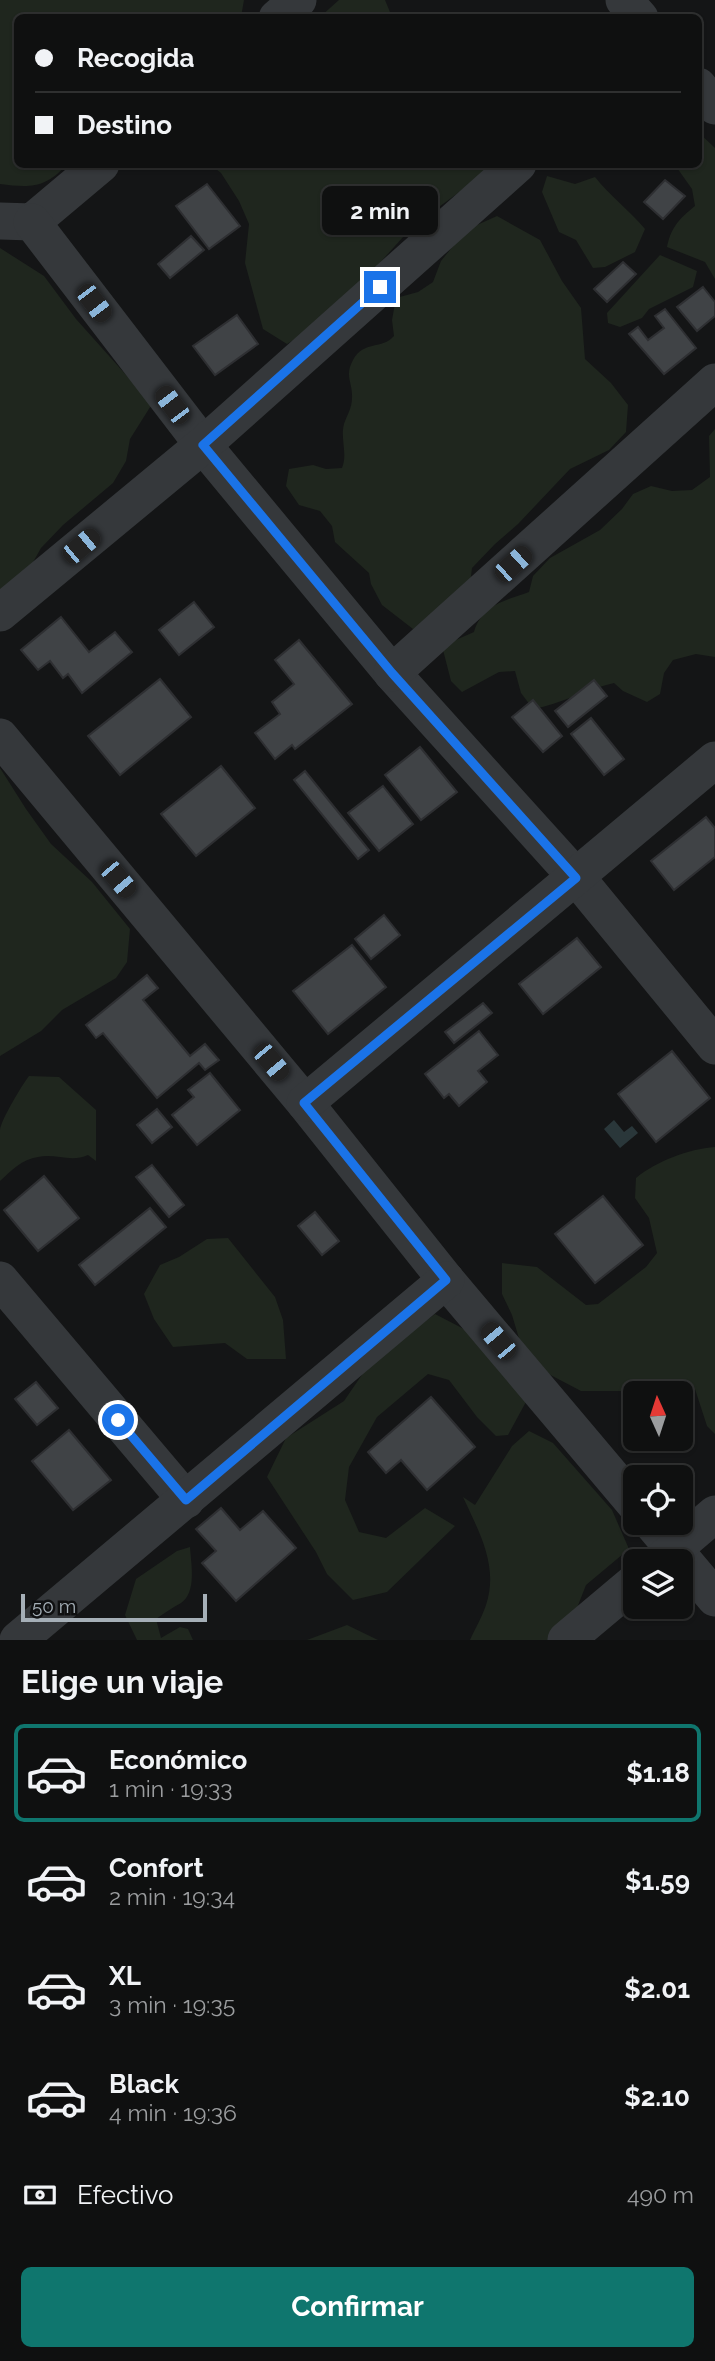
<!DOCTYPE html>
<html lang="es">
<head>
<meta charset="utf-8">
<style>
	:root { --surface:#0f1010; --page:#1d1e1e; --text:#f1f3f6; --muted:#9b9d9f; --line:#2f3030; --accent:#0f766e }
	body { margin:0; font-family:Raleway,sans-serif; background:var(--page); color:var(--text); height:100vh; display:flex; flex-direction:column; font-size:26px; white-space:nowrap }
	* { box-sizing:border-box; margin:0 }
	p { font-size:23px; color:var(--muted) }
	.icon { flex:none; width:38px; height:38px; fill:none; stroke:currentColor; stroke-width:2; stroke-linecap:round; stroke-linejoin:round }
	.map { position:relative; height:1640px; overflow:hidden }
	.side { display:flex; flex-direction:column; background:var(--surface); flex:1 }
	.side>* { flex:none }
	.top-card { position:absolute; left:14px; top:14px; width:688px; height:154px; border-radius:10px; box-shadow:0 2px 5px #0004,0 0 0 2px var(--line); display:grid; align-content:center; height:154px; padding:0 21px; background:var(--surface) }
	.needle { width:46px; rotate:357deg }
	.tools { position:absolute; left:623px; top:1381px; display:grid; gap:14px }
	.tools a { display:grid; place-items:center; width:70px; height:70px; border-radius:10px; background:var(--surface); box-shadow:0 2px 5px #0004,0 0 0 2px var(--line); font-size:35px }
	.scale { position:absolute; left:21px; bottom:18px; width:186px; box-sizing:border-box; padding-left:7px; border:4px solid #a5afb7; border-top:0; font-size:19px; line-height:24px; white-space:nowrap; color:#a5afb7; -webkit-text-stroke:5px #0f1011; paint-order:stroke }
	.end { position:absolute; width:32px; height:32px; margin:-16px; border:9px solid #1a73e8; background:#fff; box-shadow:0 0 0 4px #fff }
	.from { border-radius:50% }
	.bubble { position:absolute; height:49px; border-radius:10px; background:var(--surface); box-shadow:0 2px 5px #0004,0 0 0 2px var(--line); font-size:23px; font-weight:700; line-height:49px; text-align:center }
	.car { position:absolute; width:21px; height:42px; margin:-21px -10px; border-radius:9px; box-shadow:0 0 5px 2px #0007; background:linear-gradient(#222 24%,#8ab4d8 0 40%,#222 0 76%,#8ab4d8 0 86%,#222 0) }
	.top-card b { display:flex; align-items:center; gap:24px; height:66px; font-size:26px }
	.top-card b+b { border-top:2px solid var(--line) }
	.top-card i { width:18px; height:18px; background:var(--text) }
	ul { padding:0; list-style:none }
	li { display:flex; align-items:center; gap:21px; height:98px; margin:0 14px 10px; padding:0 7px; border:4px solid transparent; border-radius:10px }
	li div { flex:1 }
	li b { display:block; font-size:26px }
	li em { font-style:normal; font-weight:700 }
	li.active { border-color:var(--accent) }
	li>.icon { width:63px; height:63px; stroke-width:1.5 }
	h2 { padding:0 21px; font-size:32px; line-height:84px }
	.pay { display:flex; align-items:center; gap:18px; height:77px; padding:0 21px; font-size:26px }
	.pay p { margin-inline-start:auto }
	.primary-button { display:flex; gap:14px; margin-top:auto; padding:14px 21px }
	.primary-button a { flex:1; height:80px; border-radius:10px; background:var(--accent); color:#fff; font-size:28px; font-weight:700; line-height:80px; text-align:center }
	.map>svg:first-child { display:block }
	.green { fill:#1f261e }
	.water { fill:#2a373a }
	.building { fill:#404346; stroke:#2e2f32; stroke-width:2 }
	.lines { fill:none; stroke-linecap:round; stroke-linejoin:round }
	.minor { stroke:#35383b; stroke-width:37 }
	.route { stroke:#1a73e8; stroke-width:9 }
</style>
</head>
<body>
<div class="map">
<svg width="715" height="1640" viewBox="0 0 715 1640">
	<rect width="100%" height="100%" fill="#141516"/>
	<g class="green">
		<path d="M0,0H244L241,17L18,18V164L66,165C46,188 30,188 0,184Z"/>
		<path d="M339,0H385L392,17H320Z"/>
		<path d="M698,132L715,148V279L705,262L667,247C671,227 680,218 695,206L692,189L675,165L698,164Z"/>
		<path d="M211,165H487L481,176L413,226L331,317L287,344L263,329L245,263L249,224L239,201L221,173Z"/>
		<path d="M547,176L575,184L595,177C610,196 629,210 645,229L635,252L605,267L593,268L576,240L559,232L542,192Z"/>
		<path d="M497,216L540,240L562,281L581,308L585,359L611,383L628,405L626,432L609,450L570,469L518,524L495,544L472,568L470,584L430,623L413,629L382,605L371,584L369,573L335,542L332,526L320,511L299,505L286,486L289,469L313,465L326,469L342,468C348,453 340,439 344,424C347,415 352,408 352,398C353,383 344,376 353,360C364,340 382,350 394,336L392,320L396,298L418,292L433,282L441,261L466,230Z"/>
		<path d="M0,248L44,276L76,319L152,404L130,439L126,461L113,483L63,525L41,548L28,571L0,596Z"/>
		<path d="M660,255L697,271L693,287L649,309L642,318L620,327L608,323L607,313Z"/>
		<path d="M715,429V657L696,654L673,660L664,673L660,694L647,702L623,691L614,683C586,689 561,704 533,709L521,693L515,671L499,672L462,692L451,681L442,646L474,632C482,605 504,601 529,592L533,576L550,558L600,530L622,509L633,494L651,486L672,491L692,490L710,477L709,436Z"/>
		<path d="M0,768L26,809L51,844L92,882L130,929L127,962L116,978L62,1010L41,1031L0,1056Z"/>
		<path d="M29,1076L59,1077L96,1110V1161L88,1155C71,1163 55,1153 38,1157C22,1159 11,1171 0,1181C0,1164 0,1147 0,1130C1,1120 22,1085 29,1076Z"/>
		<path d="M715,1147V1434L707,1426L695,1389L682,1398L681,1393H674L645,1380L622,1391H581L541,1370L524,1355L512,1315L502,1294V1263L537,1267L586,1305L598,1304L646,1267L657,1253L649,1218L635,1198L636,1178C657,1161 688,1149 715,1147Z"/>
		<path d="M228,1238L275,1297L283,1320L286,1359H247L225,1343L173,1347L154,1319L144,1294L160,1265L179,1257L207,1239Z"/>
		<path d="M435,1314L512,1354L527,1400L508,1435L496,1436L477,1417L449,1380L428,1374L377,1417L349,1467L345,1500L359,1532L386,1538L425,1508L455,1526L387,1592L353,1600L327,1574L316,1552L267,1477L286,1438L344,1401L370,1363Z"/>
		<path d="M529,1431L553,1443L612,1510L629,1549L586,1585L568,1631L557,1640H470C475,1629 482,1617 486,1605C499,1566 479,1532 463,1497L475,1505L512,1446Z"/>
		<path d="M190,1547C191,1564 197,1592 181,1603C172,1608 164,1613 156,1619L161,1638L180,1627L188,1629L193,1640H137L125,1615L136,1579L177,1551Z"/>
		<path d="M347,1625L378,1640H307Z"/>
	</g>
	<path class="water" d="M614,1120L624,1132L632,1126L638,1133L620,1148L604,1129Z"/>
	<g class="building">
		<path d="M665,180L685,196L663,219L644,202Z"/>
		<path d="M207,184L240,226L209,249L176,206Z"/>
		<path d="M191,236L204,250L170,278L158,264Z"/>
		<path d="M623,262L636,274L607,302L594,289Z"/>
		<path d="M703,287L715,302V316L697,331L677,307Z"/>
		<path d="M665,309L696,348L664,374L629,334L638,327L648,340L664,328L655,316Z"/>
		<path d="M237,315L258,344L215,375L193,346Z"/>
		<path d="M194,602L214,627L179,655L159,630Z"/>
		<path d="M61,617L89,652L115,632L132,652L82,693L68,674L63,678L50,661L38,670L21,650Z"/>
		<path d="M299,640L352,704L295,749L292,745L275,759L255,733L280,714L272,702L294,684L275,660Z"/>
		<path d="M160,679L191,717L120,775L88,736Z"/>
		<path d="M594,680L607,696L568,727L555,711Z"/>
		<path d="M533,700L562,736L543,752L512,717Z"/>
		<path d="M591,718L624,759L604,775L571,734Z"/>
		<path d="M420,747L457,792L421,820L385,775Z"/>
		<path d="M221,766L255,808L196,856L161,814Z"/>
		<path d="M305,771L369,850L358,859L294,780Z"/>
		<path d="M383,786L413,824L379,851L348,813Z"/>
		<path d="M706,817L715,828V857L674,890L651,861Z"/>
		<path d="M384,915L400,935L371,959L355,939Z"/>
		<path d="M577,938L601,967L543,1014L519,984Z"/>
		<path d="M352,945L386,987L328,1034L293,991Z"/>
		<path d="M147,975L158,988L143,1000L190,1056L205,1044L219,1060L205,1070L199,1063L157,1098L103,1033L96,1038L86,1025Z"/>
		<path d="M483,1003L492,1013L454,1043L445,1032Z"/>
		<path d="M479,1031L498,1055L478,1071L487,1082L459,1106L449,1094L444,1098L425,1074Z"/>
		<path d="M672,1051L710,1098L656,1142L618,1094Z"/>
		<path d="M210,1073L240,1110L197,1145L172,1115L194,1097L188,1090Z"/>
		<path d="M157,1109L172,1127L152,1143L137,1125Z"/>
		<path d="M152,1165L184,1205L169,1217L136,1177Z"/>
		<path d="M44,1176L79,1218L38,1251L4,1210Z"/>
		<path d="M603,1196L643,1245L595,1283L555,1234Z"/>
		<path d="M150,1208L166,1227L95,1285L79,1265Z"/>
		<path d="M315,1212L339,1241L322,1255L298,1226Z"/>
		<path d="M36,1382L58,1408L37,1425L15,1399Z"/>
		<path d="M431,1397L475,1447L427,1490L401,1460L386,1473L368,1452Z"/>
		<path d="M69,1430L111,1480L73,1510L32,1461Z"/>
		<path d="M221,1508L240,1530L263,1511L296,1548L236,1601L202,1563L216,1551L196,1529Z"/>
	</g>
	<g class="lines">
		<g class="minor">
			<path d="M624,0L640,18"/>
			<path d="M277,18L298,0"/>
			<path d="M698,86L715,106"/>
			<path d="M0,221L32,222L101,164"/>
			<path d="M32,222L203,445L392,673L577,878L715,1046"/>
			<path d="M0,613L203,445L518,164"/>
			<path d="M392,673L715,382"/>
			<path d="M0,737L305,1103L446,1280L635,1504"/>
			<path d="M305,1103L715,760"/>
			<path d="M0,1280L186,1500"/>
			<path d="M651,1522L715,1598"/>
			<path d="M660,1561L715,1514"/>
			<path d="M18,1640L446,1280"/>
			<path d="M566,1640L635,1582"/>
		</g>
	</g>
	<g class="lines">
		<path class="route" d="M118,1420L186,1500L446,1280L304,1103L576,878L392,673L203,445L380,287"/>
	</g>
</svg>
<div class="tools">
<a><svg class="needle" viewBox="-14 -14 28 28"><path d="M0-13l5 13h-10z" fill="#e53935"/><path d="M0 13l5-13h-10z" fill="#9b9d9f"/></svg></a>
<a><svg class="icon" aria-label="locate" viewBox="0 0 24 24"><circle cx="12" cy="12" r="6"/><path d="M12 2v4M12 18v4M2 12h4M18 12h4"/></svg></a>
<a><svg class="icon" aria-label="layers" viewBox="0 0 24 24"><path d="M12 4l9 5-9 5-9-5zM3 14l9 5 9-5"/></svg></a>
</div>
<div class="scale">50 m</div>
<i class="end from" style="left:118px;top:1420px"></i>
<i class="end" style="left:380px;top:287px"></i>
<div class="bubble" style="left:322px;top:186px;width:116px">2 min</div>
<i class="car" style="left:94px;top:303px;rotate:143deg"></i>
<i class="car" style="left:172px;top:405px;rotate:323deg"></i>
<i class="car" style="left:81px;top:546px;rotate:50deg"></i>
<i class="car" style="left:513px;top:564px;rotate:48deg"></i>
<i class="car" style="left:118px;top:879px;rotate:140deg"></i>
<i class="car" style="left:271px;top:1062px;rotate:140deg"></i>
<i class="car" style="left:498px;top:1341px;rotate:320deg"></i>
<div class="top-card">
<b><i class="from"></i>Recogida</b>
<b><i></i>Destino</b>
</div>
</div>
<section class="side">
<h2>Elige un viaje</h2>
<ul>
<li class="active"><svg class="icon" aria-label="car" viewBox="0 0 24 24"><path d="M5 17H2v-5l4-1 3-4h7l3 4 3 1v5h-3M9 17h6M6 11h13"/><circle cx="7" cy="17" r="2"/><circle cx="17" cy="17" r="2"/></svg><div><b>Económico</b><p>1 min · 19:33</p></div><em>$1.18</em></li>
<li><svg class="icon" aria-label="car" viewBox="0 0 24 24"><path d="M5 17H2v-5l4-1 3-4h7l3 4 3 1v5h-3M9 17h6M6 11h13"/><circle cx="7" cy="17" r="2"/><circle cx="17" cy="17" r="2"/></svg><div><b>Confort</b><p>2 min · 19:34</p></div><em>$1.59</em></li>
<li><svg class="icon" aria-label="car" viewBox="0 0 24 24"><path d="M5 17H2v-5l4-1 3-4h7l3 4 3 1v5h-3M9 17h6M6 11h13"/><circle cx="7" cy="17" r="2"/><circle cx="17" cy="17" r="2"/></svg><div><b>XL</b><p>3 min · 19:35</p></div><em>$2.01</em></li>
<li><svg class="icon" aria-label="car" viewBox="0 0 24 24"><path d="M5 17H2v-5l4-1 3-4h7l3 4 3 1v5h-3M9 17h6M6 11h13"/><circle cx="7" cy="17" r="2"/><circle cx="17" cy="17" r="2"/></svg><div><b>Black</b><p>4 min · 19:36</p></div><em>$2.10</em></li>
</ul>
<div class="pay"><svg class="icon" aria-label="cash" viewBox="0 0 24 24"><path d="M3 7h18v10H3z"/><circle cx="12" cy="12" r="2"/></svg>Efectivo<p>490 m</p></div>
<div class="primary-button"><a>Confirmar</a></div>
</section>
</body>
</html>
